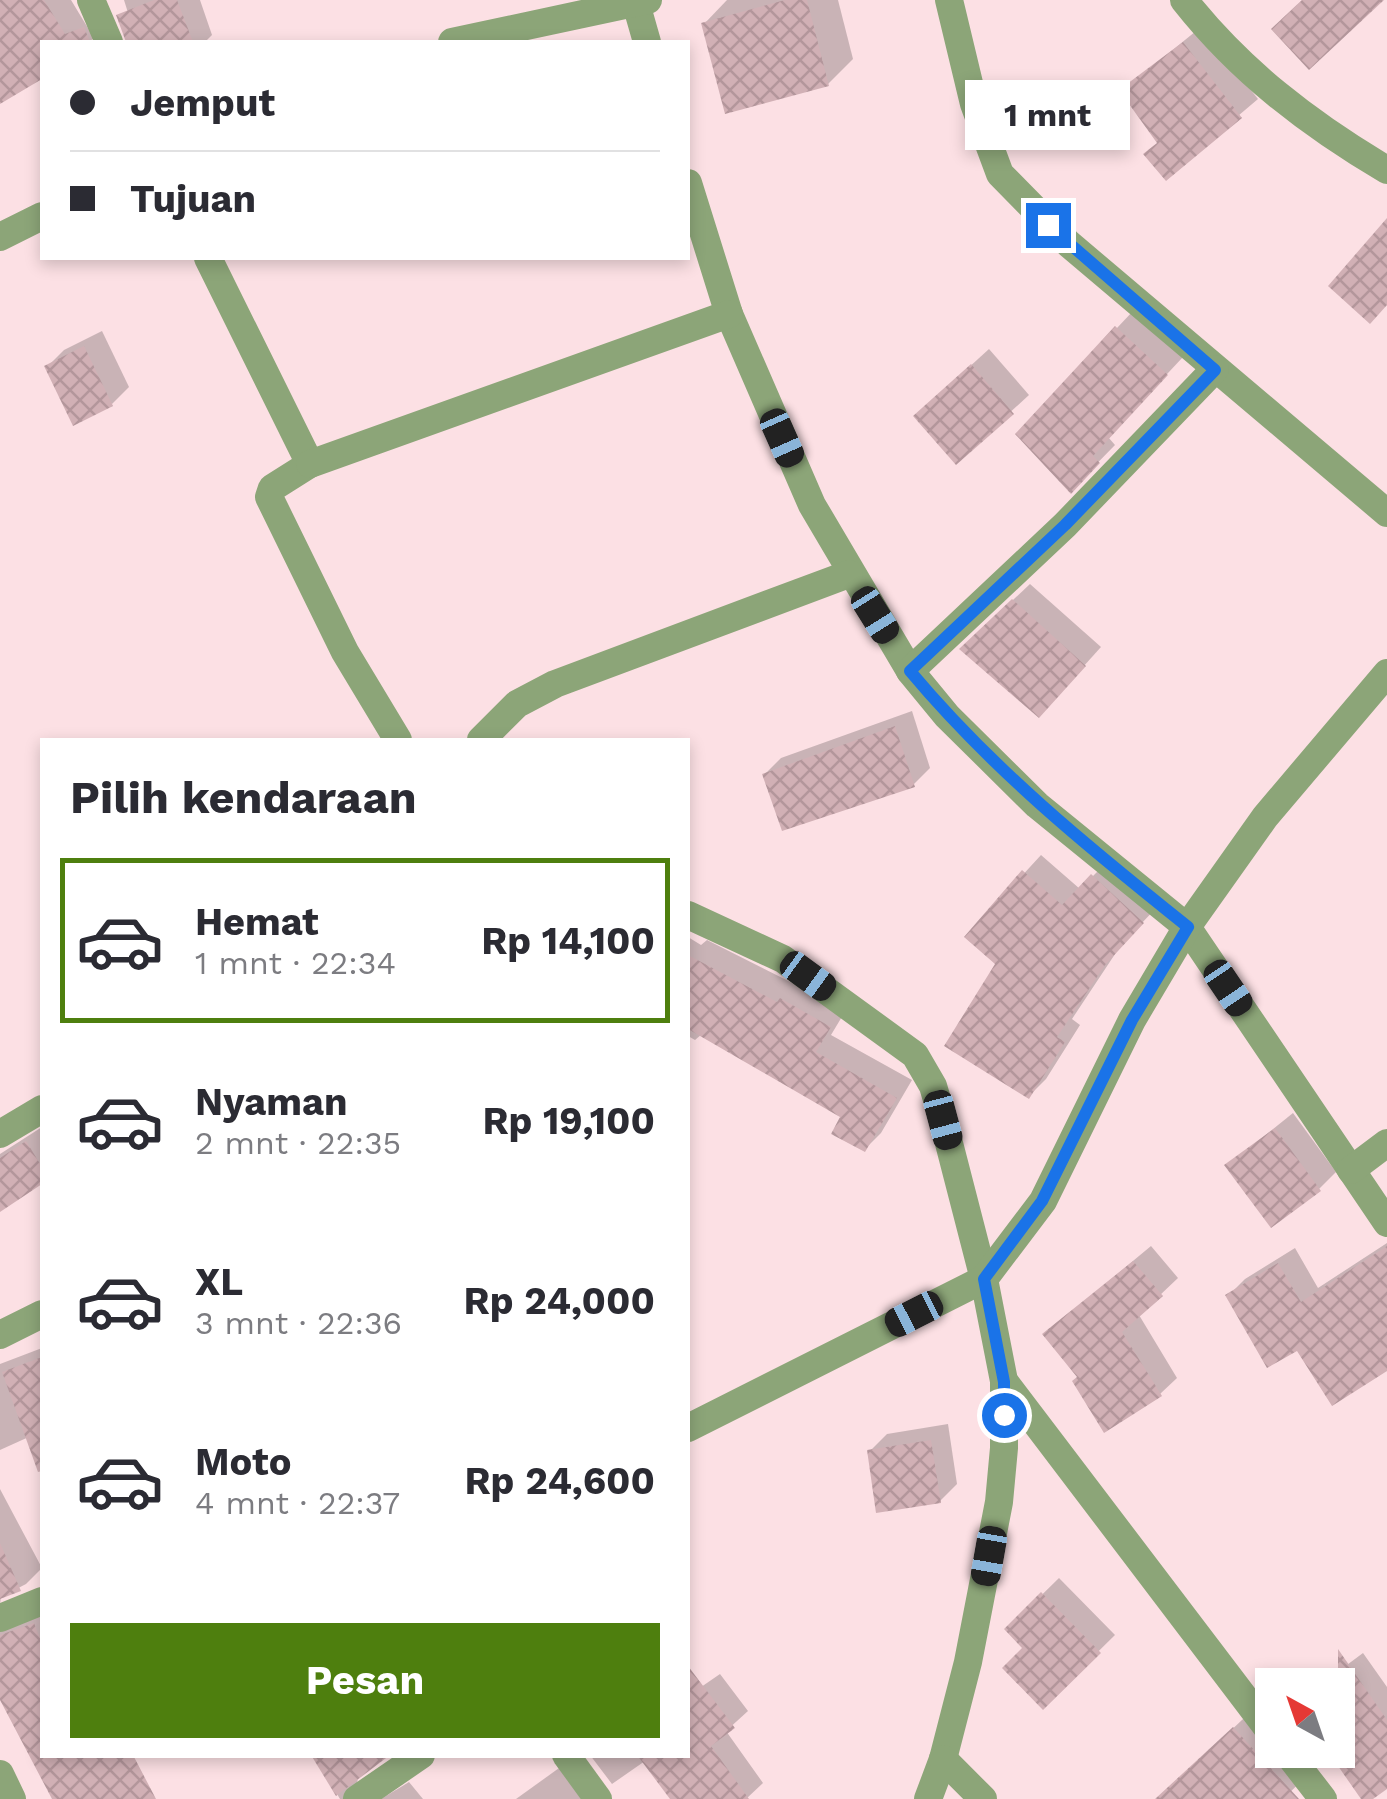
<!DOCTYPE html>
<html lang="id">
<head>
<meta charset="utf-8">
<style>
	:root { --surface:#fff; --page:#f7f7f7; --text:#2b2b33; --muted:#7c7c81; --line:#e1e1e2; --accent:#4e7f0e }
	body { margin:0; font-family:"Work Sans",sans-serif; background:var(--page); color:var(--text); height:100vh; display:flex; flex-direction:column; font-size:38px; white-space:nowrap }
	* { box-sizing:border-box; margin:0 }
	p { font-size:32px; color:var(--muted) }
	.icon { flex:none; width:55px; height:55px; fill:none; stroke:currentColor; stroke-width:2; stroke-linecap:round; stroke-linejoin:round }
	.map { position:relative; flex:1; overflow:hidden }
	.side { position:absolute; left:40px; top:738px; width:650px; height:1020px; display:flex; flex-direction:column; background:var(--surface); border-radius:0px; box-shadow:0 5px 15px #0003 }
	.side>* { flex:none }
	.guide { position:absolute; left:40px; top:40px; width:650px; height:220px; border-radius:0px; box-shadow:0 5px 15px #0003; display:grid; align-content:center; height:220px; padding:0 30px; background:var(--surface) }
	.needle { width:65px; rotate:320deg }
	.controls { position:absolute; left:1255px; top:1668px; display:grid; gap:20px }
	.controls a { display:grid; place-items:center; width:100px; height:100px; border-radius:0px; background:var(--surface); box-shadow:0 5px 15px #0003; font-size:50px }
	.end { position:absolute; width:45px; height:45px; margin:-22px; border:12px solid #1a73e8; background:#fff; box-shadow:0 0 0 5px #fff }
	.from { border-radius:50% }
	.bubble { position:absolute; height:70px; border-radius:0px; background:var(--surface); box-shadow:0 5px 15px #0003; font-size:32px; font-weight:700; line-height:70px; text-align:center }
	.car { position:absolute; width:30px; height:60px; margin:-30px -15px; border-radius:12px; box-shadow:0 0 8px 2px #0007; background:linear-gradient(#222 24%,#8ab4d8 0 40%,#222 0 76%,#8ab4d8 0 86%,#222 0) }
	.guide b { display:flex; align-items:center; gap:35px; height:95px; font-size:38px }
	.guide b+b { border-top:2px solid var(--line) }
	.guide i { width:25px; height:25px; background:var(--text) }
	ul { padding:0; list-style:none }
	li { display:flex; align-items:center; gap:30px; height:165px; margin:0 20px 15px; padding:0 10px; border:5px solid transparent; border-radius:0px }
	li div { flex:1 }
	li b { display:block; font-size:38px }
	li em { font-style:normal; font-weight:700 }
	li.selected { border-color:var(--accent) }
	li>.icon { width:90px; height:90px; stroke-width:1.5 }
	h2 { padding:0 30px; font-size:45px; line-height:120px }
	.action { display:flex; gap:20px; margin-top:auto; padding:20px 30px }
	.action a { flex:1; height:115px; border-radius:0px; background:var(--accent); color:#fff; font-size:40px; font-weight:700; line-height:115px; text-align:center }
	.map>svg:first-child { display:block }
	.shadow { fill:#0003 }
	.building { fill:url(#building-cross-hatch) }
	.lines { fill:none; stroke-linecap:round; stroke-linejoin:round }
	.minor { stroke:#8ca578; stroke-width:28 }
	.tertiary { stroke:#8ca578; stroke-width:28 }
	.route { stroke:#1a73e8; stroke-width:12 }
</style>
</head>
<body>
<div class="map">
<svg width="1387" height="1799" viewBox="0 0 1387 1799">
	<defs>
		<pattern id="building-cross-hatch" width="8" height="8" patternUnits="userSpaceOnUse" patternTransform="scale(2.5)"><rect width="8" height="8" fill="#d1b0b5"/><path d="M0 0l8 8M0 8l8-8" fill="none" stroke="#b3969b"/></pattern>
	</defs>
	<rect width="100%" height="100%" fill="#fce0e4"/>
	<g class="shadow">
		<path d="M0,0H71L94,38L89,42H42V76L5,98L0,89Z"/>
		<path d="M124,0H200L212,35L205,42H137Z"/>
		<path d="M727,0H838L853,59L828,84L704,24Z"/>
		<path d="M1201,27L1258,99L1166,177L1159,141L1122,91Z"/>
		<path d="M1133,311L1183,357L1108,437L1115,445L1071,490L1117,328Z"/>
		<path d="M102,331L129,387L112,404L47,367L64,350Z"/>
		<path d="M989,349L1029,395L957,461L933,400Z"/>
		<path d="M1030,584L1101,647L1055,698L979,632Z"/>
		<path d="M912,711L930,768L913,785L764,775L781,758Z"/>
		<path d="M1041,855L1080,889L1110,859L1159,905L1121,945L1072,1019L1080,1025L1046,1079L1029,1096L998,963L967,936Z"/>
		<path d="M688,937L701,945L707,940L846,1010L831,1035L912,1080L881,1133L865,1149L843,1116L702,1034L695,1040L688,1036Z"/>
		<path d="M1293,1113L1336,1172L1319,1189L1228,1165Z"/>
		<path d="M42,1127V1181L0,1209V1154Z"/>
		<path d="M1387,1243V1368L1228,1296L1245,1279L1295,1248L1318,1288Z"/>
		<path d="M1151,1246L1178,1278L1139,1315L1177,1378L1160,1394L1079,1377L1045,1334Z"/>
		<path d="M42,1348V1431L0,1450V1364Z"/>
		<path d="M948,1424L957,1484L940,1501L870,1451L887,1434Z"/>
		<path d="M0,1489L42,1568L26,1584L1,1597L0,1604Z"/>
		<path d="M1059,1578L1115,1635L1043,1706L1026,1648L1007,1629Z"/>
		<path d="M0,1609L42,1611V1755H112L131,1799H53L0,1688Z"/>
		<path d="M1363,1653L1387,1687V1786L1377,1793L1338,1740V1685H1320Z"/>
		<path d="M720,1674L748,1711L726,1731L763,1783L746,1799H673L645,1761L612,1784L590,1755H688V1696Z"/>
		<path d="M1259,1704L1272,1718V1750H1302L1317,1766L1283,1799H1158Z"/>
		<path d="M314,1755H382L358,1775L357,1787L345,1799H340Z"/>
		<path d="M573,1758L594,1799H516Z"/>
		<path d="M409,1782L423,1799H381Z"/>
	</g>
	<g class="building">
		<path d="M0,0H44L65,34L84,27L90,42H42V79L0,104Z"/>
		<path d="M154,0H177L193,42H126L116,15Z"/>
		<path d="M785,0H807L829,86L725,114L701,23Z"/>
		<path d="M1302,0H1384L1309,70L1271,29Z"/>
		<path d="M1183,42L1242,118L1166,181L1143,154L1157,143L1119,90Z"/>
		<path d="M1387,218V305L1370,324L1328,286Z"/>
		<path d="M1115,326L1168,375L1093,456L1100,463L1071,494L1015,434Z"/>
		<path d="M84,346L113,406L73,426L44,366Z"/>
		<path d="M971,364L1014,414L956,465L913,416Z"/>
		<path d="M1012,599L1086,666L1039,718L959,649Z"/>
		<path d="M895,726L915,787L782,831L762,774Z"/>
		<path d="M1022,870L1062,905L1091,874L1144,923L1105,965L1057,1037L1065,1042L1029,1099L944,1046L995,964L964,937Z"/>
		<path d="M688,955L777,1002L780,998L831,1027L816,1052L897,1098L865,1152L831,1134L840,1117L688,1029Z"/>
		<path d="M1275,1128L1321,1191L1271,1228L1224,1165Z"/>
		<path d="M26,1141L42,1167V1184L0,1212V1158Z"/>
		<path d="M1387,1246V1371L1332,1406L1297,1351L1267,1368L1225,1295L1278,1263L1301,1302Z"/>
		<path d="M1133,1261L1163,1296L1122,1332L1162,1396L1104,1433L1072,1381L1077,1377L1042,1334Z"/>
		<path d="M42,1357V1471L38,1472L2,1372Z"/>
		<path d="M931,1440L941,1503L876,1513L867,1450Z"/>
		<path d="M0,1543L21,1591L0,1599Z"/>
		<path d="M1041,1592L1101,1653L1043,1710L1002,1668L1022,1648L1004,1629Z"/>
		<path d="M34,1623L42,1643V1755H133L156,1799H52L0,1700V1635Z"/>
		<path d="M1338,1649L1387,1720V1789L1373,1799H1361L1338,1766Z"/>
		<path d="M688,1666L735,1728L711,1746L749,1799H670L637,1755H688Z"/>
		<path d="M1233,1727L1299,1799H1155Z"/>
		<path d="M311,1755H390L336,1796Z"/>
	</g>
	<g class="lines">
		<g class="minor">
			<path d="M91,0L109,42"/>
			<path d="M635,0L647,42"/>
			<path d="M949,0L974,104L1000,174L1069,244L1387,513"/>
			<path d="M1184,0C1240,71 1309,124 1387,170"/>
			<path d="M452,42L648,0"/>
			<path d="M688,183L729,314L812,505L910,671L947,716L1037,805L1187,927L1387,1223"/>
			<path d="M0,237L42,216"/>
			<path d="M208,258L310,464L272,488L269,497L345,652L398,740"/>
			<path d="M310,464L729,314"/>
			<path d="M910,671L1065,525L1215,369"/>
			<path d="M481,740L517,704L555,684L849,574"/>
			<path d="M688,915L783,959L915,1055L933,1086L943,1120L984,1279L1004,1381V1448L999,1502L968,1662L943,1759L928,1799"/>
			<path d="M0,1134L42,1109"/>
			<path d="M1351,1170L1387,1143"/>
			<path d="M0,1335L42,1314"/>
			<path d="M1004,1381L1272,1734"/>
			<path d="M688,1428L984,1279L1043,1201L1132,1020L1187,927L1265,817L1387,673"/>
			<path d="M0,1618L42,1601"/>
			<path d="M1285,1750L1323,1799"/>
			<path d="M566,1755L598,1799"/>
			<path d="M943,1759L983,1799"/>
			<path d="M357,1799L421,1755"/>
		</g>
		<path class="tertiary" d="M0,1774L12,1799"/>
	</g>
	<g class="lines">
		<path class="route" d="M1004,1415V1382L984,1279L1042,1201L1132,1020L1188,927C1088,847 992,769 910,671L1065,525L1215,370L1048,225"/>
	</g>
</svg>
<div class="controls">
<a><svg class="needle" viewBox="-14 -14 28 28"><path d="M0-13l5 13h-10z" fill="#e53935"/><path d="M0 13l5-13h-10z" fill="#7c7c81"/></svg></a>
</div>
<i class="end from" style="left:1004px;top:1415px"></i>
<i class="end" style="left:1048px;top:225px"></i>
<div class="bubble" style="left:965px;top:80px;width:165px">1 mnt</div>
<i class="car" style="left:782px;top:438px;rotate:156deg"></i>
<i class="car" style="left:875px;top:615px;rotate:148deg"></i>
<i class="car" style="left:808px;top:976px;rotate:126deg"></i>
<i class="car" style="left:1228px;top:988px;rotate:146deg"></i>
<i class="car" style="left:943px;top:1120px;rotate:165deg"></i>
<i class="car" style="left:914px;top:1314px;rotate:243deg"></i>
<i class="car" style="left:989px;top:1556px;rotate:190deg"></i>
<div class="guide">
<b><i class="from"></i>Jemput</b>
<b><i></i>Tujuan</b>
</div>
<section class="side">
<h2>Pilih kendaraan</h2>
<ul>
<li class="selected"><svg class="icon" aria-label="car" viewBox="0 0 24 24"><path d="M5 17H2v-5l4-1 3-4h7l3 4 3 1v5h-3M9 17h6M6 11h13"/><circle cx="7" cy="17" r="2"/><circle cx="17" cy="17" r="2"/></svg><div><b>Hemat</b><p>1 mnt · 22:34</p></div><em>Rp 14,100</em></li>
<li><svg class="icon" aria-label="car" viewBox="0 0 24 24"><path d="M5 17H2v-5l4-1 3-4h7l3 4 3 1v5h-3M9 17h6M6 11h13"/><circle cx="7" cy="17" r="2"/><circle cx="17" cy="17" r="2"/></svg><div><b>Nyaman</b><p>2 mnt · 22:35</p></div><em>Rp 19,100</em></li>
<li><svg class="icon" aria-label="car" viewBox="0 0 24 24"><path d="M5 17H2v-5l4-1 3-4h7l3 4 3 1v5h-3M9 17h6M6 11h13"/><circle cx="7" cy="17" r="2"/><circle cx="17" cy="17" r="2"/></svg><div><b>XL</b><p>3 mnt · 22:36</p></div><em>Rp 24,000</em></li>
<li><svg class="icon" aria-label="car" viewBox="0 0 24 24"><path d="M5 17H2v-5l4-1 3-4h7l3 4 3 1v5h-3M9 17h6M6 11h13"/><circle cx="7" cy="17" r="2"/><circle cx="17" cy="17" r="2"/></svg><div><b>Moto</b><p>4 mnt · 22:37</p></div><em>Rp 24,600</em></li>
</ul>
<div class="action"><a>Pesan</a></div>
</section>
</div>
</body>
</html>
